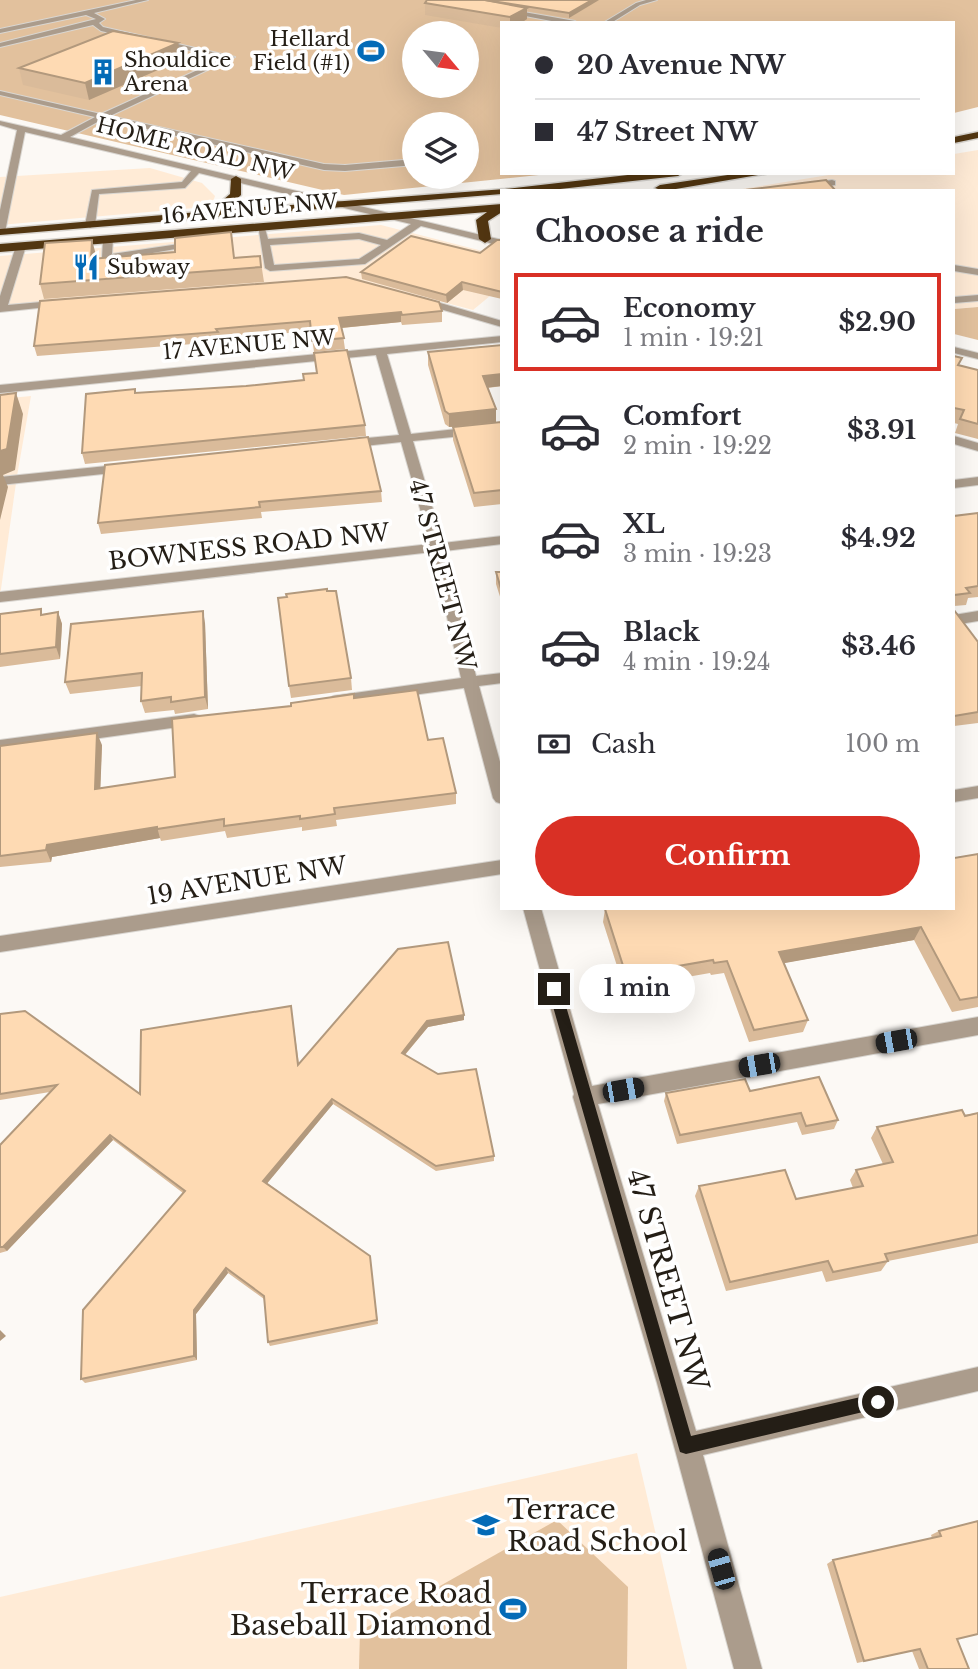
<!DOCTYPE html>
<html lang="en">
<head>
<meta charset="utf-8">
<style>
	:root { --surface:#fff; --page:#f7f7f7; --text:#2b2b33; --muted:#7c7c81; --line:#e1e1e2; --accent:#d93025 }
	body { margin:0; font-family:"Libre Baskerville",serif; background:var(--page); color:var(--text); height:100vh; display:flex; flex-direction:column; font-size:26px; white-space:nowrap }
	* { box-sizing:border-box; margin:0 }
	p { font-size:23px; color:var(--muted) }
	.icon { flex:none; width:38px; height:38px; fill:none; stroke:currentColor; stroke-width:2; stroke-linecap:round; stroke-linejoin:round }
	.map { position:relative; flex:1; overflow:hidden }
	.sheet { position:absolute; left:500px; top:189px; width:455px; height:721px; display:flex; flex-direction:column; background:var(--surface); border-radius:0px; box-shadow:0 7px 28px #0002 }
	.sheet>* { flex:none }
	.guide { position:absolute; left:500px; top:21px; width:455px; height:154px; border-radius:0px; box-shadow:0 7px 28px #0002; display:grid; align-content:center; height:154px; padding:0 35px; background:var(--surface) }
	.needle { width:46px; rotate:119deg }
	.controls { position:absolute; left:402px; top:21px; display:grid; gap:14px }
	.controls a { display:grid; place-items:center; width:77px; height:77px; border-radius:50%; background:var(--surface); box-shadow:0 7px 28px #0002; font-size:35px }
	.end { position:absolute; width:32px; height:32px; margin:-16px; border:9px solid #241e16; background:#fff; box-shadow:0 0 0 4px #fff }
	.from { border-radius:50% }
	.bubble { position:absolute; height:49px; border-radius:24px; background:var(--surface); box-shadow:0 7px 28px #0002; font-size:23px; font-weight:700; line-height:49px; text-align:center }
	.car { position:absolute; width:21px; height:42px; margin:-21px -10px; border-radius:9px; box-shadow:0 0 5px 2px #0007; background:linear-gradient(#222 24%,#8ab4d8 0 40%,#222 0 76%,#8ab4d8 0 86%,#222 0) }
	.guide b { display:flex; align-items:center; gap:24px; height:66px; font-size:26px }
	.guide b+b { border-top:2px solid var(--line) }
	.guide i { width:18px; height:18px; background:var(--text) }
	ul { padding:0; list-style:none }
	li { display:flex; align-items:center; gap:21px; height:98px; margin:0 14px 10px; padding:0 21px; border:4px solid transparent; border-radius:0px }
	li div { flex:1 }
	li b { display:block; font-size:26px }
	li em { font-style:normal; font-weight:700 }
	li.current { border-color:var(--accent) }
	li>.icon { width:63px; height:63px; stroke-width:1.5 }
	h2 { padding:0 35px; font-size:32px; line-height:84px }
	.pay { display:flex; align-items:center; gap:18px; height:77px; padding:0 35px; font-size:26px }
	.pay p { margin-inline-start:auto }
	.primary-button { display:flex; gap:14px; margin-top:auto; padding:14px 35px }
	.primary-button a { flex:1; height:80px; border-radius:42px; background:var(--accent); color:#fff; font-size:28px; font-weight:700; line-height:80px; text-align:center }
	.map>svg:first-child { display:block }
	.built { fill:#ffebd6 }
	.green { fill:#e2c19d; fill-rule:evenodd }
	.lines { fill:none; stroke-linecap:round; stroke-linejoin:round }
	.minor-casing { stroke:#d9d6d1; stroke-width:2 }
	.highway-casing { stroke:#d9d6d1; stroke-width:3 }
	.minor { fill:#ab9c8c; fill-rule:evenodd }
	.highway { fill:#523611; fill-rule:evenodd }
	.wall { fill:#dabb9a }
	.shaded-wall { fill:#b2997d }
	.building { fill:#fedab3; stroke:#b2997d; stroke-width:2 }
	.route { fill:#241e16 }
	.labels { text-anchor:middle; stroke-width:7; stroke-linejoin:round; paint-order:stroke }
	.far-poi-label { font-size:21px; fill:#241e16; stroke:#fff; text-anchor:start }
	.far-street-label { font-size:21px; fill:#241e16; stroke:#fff }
	.street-label { font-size:24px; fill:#241e16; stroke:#fff }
	.near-street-label { font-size:28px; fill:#241e16; stroke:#fff }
	.near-poi-label { font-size:28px; fill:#241e16; stroke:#fff; text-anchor:start }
</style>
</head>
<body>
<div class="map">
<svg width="978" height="1669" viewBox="0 0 978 1669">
	<rect width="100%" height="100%" fill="#fcf9f5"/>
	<g class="built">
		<path d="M978,150V307L954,309V191H730L841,173H954V154Z"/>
		<path d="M150,168L202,183L215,196L213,202L194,208L0,225V177Z"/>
		<path d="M381,225L502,256V286L473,310L344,276L0,306V256Z"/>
		<path d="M31,396L17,476L0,596V399Z"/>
		<path d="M637,1453L687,1669H0V1597Z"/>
	</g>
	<g class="green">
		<path d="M0,0H978V107L954,113V23H502V173H558L344,195L0,115ZM415,33H467V86H415ZM415,124H467V177H415Z"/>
		<path d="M978,307V340L954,334V309Z"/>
		<path d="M557,1520L628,1587L627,1669H359L360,1631Z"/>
	</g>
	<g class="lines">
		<g class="minor-casing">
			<g id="minor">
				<path d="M136,0H148L94,13L105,19L99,23L103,27L235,57L110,116L324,164L345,165L415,159V165L345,171L324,170L103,119L70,137L502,240V246L421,226L365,264L270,271L265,268L258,225H264L268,239L359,233L387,240L411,224L199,173L185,188L99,194L95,225L90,228L85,225L92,190L182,182L191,171L25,132L5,232L0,235V210L17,130L0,125V121L61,135L95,117L0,95V91L101,114L224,58L101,31L93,25L0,47V43L96,19L86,15L0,33V29ZM359,239L381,245L359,259L274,265L270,245Z"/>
				<path d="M646,0H657L640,5L611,23H603L636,3Z"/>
				<path d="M506,9L575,21L578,23H562L504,12Z"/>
				<path d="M832,180L835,181V185L790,191H761Z"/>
				<path d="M108,236L113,239L112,254L199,241L204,244L107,261L102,258L103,239Z"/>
				<path d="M21,243L26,246L8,305L63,300L68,303L67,305L0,312V296L16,246Z"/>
				<path d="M954,265L978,269V275L954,271Z"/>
				<path d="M978,295V301L954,303V297Z"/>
				<path d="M420,297L502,321V327L416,302L415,300Z"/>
				<path d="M502,336V342L387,354L411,434L502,424V432L413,441L443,543L502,536V544L445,551L476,676L502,673V683L479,686L502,769V804L496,802L493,798L464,688L333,706L325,701L333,696L461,678L432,552L0,602V592L430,544L401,442L346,448L340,444L346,440L399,435L376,355L0,393V385Z"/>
				<path d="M954,347L978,353V359L954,353Z"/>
				<path d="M954,436L978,443V451L954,444Z"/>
				<path d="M126,464L132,468L131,471L0,485V477Z"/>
				<path d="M978,477V485L954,488V480Z"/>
				<path d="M978,611V621L954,625V615Z"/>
				<path d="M194,714L200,716L202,720L200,724L0,752V740Z"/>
				<path d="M978,786V798L954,802V790Z"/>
				<path d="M502,860V874L0,952V936Z"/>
				<path d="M523,908H541L592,1086L978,1017V1035L598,1104L696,1431L978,1367V1391L703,1455L762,1669H734L657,1383L573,1097L574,1094Z"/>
			</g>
		</g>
		<g class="highway-casing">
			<g id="highway">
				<path d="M978,132V138L954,143V137Z"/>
				<path d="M645,173H683L678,176L542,191H502V194L0,235V229L210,211L230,194L231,179L236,176L241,179V195L225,210L505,189Z"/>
				<path d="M741,173H770L664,191L655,188L660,185Z"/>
				<path d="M502,204V212L488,221L491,239L485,243L479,239L476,220L487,212L0,252V244Z"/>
			</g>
		</g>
		<use href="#minor" class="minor"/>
		<use href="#highway" class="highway"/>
	</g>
	<g class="wall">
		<path d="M427,0H599L569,18L527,11V19L521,23H502V28L425,15V3Z"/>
		<path d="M181,60L89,100L23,85L19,68Z"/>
		<path d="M502,240V299L463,290L447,303L362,279L361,272L480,253Z"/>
		<path d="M96,255V259L235,257L260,256L264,282L44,299L40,284Z"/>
		<path d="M346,277L442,311V322L402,325L401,322L342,328L345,349L314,352L311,331L219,339V342L37,356L34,346Z"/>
		<path d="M502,345V386L488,388L496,409V422L502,424V504L474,507L453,440V427H449L445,424L428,365V352Z"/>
		<path d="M954,356L959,366L978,370V439L955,433L958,424L954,423Z"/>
		<path d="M317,373L365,425L366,436L85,464L82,453L136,393L246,386L304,380Z"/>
		<path d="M105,465L381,491L382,502L261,512L262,518L101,534L98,523Z"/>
		<path d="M978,513V597L968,598L966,605L954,606V516Z"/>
		<path d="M496,572H502V603L496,584Z"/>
		<path d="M954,610L978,642V723L954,726Z"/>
		<path d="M58,612L62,624L60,659L0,667V614H43Z"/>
		<path d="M205,623L208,709L175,714L174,710L145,713L141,701L142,686L70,694L65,682Z"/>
		<path d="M351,678L352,690L291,698L289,686Z"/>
		<path d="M354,698L428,740L456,793V804L336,820L337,826L302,831V827L227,838L225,831L161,841L160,838L52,857L51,862L0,867V746L102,745L100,788L175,777Z"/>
		<path d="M978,854V1007L952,1012L914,940L783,963L808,1020L803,1032L749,1042L724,973L711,975L710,973L624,988L603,922L605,909Z"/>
		<path d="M398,949L464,1020L428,1027L405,1055L494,1156V1161L436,1171L333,1104L267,1183L370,1256L378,1324L270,1346L268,1342L264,1299L228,1273L196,1314L197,1360L85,1383L81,1379L183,1193L113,1140L7,1251L0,1253V1145L50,1092L0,1100V1014L140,1094L291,1006L299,1064Z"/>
		<path d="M750,1091L838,1120L834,1129L802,1135L797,1122L677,1144L664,1101L666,1093Z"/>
		<path d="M978,1113V1243L888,1261L881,1271L826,1282L822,1271L726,1291L695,1196L699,1186L796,1199L853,1188L850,1180L856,1170L883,1164L871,1138L877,1127Z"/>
		<path d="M978,1521L957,1639L969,1669H919L912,1651L857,1663L827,1564L833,1560L932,1538L931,1535L939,1531Z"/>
	</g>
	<g class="shaded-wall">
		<path d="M592,0H599L569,18V13Z"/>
		<path d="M527,8V19L521,23H510V17Z"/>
		<path d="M178,43L181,60L89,100L85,83Z"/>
		<path d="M92,240L96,255L95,274L91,259Z"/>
		<path d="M462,282L463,290L447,303L446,295Z"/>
		<path d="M401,312V322L340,328L339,318Z"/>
		<path d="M502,374V386L483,388V376Z"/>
		<path d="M16,393L23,414L15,470L3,475L8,487L0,520V451Z"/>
		<path d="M496,409V422L449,427V414Z"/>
		<path d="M203,611L205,623L208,709L205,697Z"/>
		<path d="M58,612L62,624L60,659L56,647Z"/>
		<path d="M97,733L102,745L100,800L95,789Z"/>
		<path d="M157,827L160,838L52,857L51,862L46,850L47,845Z"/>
		<path d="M921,927L914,940L774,965L779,952Z"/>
		<path d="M464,1015V1020L428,1027L402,1058V1053L427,1021Z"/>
		<path d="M332,1099L333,1104L265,1186L263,1181Z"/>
		<path d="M110,1135L113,1140L7,1251L3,1247Z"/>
		<path d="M226,1268L228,1273L196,1314L197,1360L194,1356V1310Z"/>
		<path d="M0,1330L6,1336L0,1341Z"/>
	</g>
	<g class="building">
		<path d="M427,0H485L527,8L510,17L425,3Z"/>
		<path d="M485,0H592L569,13Z"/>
		<path d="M113,31L178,43L85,83L19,68Z"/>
		<path d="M826,180L836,191H737Z"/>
		<path d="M231,232L234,258L260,256L261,267L40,284L45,243L92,240L91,259L175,252V238Z"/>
		<path d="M411,236L480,253L497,240H502V292L462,282L446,295L361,272Z"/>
		<path d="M346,277L439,302L442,311L402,315L401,312L339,318L344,338L312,341L310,321L216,329L218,332L34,346L40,301Z"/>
		<path d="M502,345V374L483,376L496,409L449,414L445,411L428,352Z"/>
		<path d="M347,350L365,425L82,453L86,394L135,389V393L246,386L304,380L303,374L317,373L314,353Z"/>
		<path d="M954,356L962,358L958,365L978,370V424L960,419L964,410L954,408Z"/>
		<path d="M16,393L7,449L0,451V395Z"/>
		<path d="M501,422L502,424V490L474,493L453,427Z"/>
		<path d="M368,437L381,491L259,502L260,507L98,523L105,465Z"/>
		<path d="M978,513V586L966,588L970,593L954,595V516Z"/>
		<path d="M496,572H502V592Z"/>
		<path d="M327,589V591H336L351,678L289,686L278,598L287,597L286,594Z"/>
		<path d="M41,609V615L58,612L56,647L0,654V614Z"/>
		<path d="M954,610L978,642V712L954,716Z"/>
		<path d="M203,611L205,697L171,702V697L141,701L142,673L65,682L71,624Z"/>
		<path d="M417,690L428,740L443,738L456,793L334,808L335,814L300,819V816L224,826V819L157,829V827L47,845L46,850L0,856V746L97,733L95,789L175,777L172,719L291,706V703L354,694V698Z"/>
		<path d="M978,854V997L960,1000L921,927L779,952L808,1020L754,1030L727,961L714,963L713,960L626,975L605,909L611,908H954V858Z"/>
		<path d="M448,942L464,1015L427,1021L402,1053L438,1074L476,1069L494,1156L436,1166L332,1099L263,1181L370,1256L377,1320L268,1342L264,1296L226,1268L194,1310V1356L81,1379L83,1310L185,1191L110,1135L3,1247H0V1145L57,1085L0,1094V1014L25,1011L140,1094L141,1030L291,1006L298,1065L398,949Z"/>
		<path d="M819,1077L838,1120L806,1126L801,1113L680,1135L666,1093L745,1079L750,1091Z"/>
		<path d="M962,1110L965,1116L978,1113V1235L885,1254L888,1261L833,1272L828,1261L730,1282L699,1186L785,1170L796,1199L863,1186L856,1170L893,1162L877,1127Z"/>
		<path d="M978,1521V1634L957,1639L969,1669H928L920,1649L864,1661L833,1560L941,1536L939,1531Z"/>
	</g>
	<path class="route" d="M554,984L561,989L691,1436L878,1393L884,1396L886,1402L884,1407L686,1454L680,1452L548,989Z"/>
	<defs>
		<g id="stadium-bare" transform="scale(2.1)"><path d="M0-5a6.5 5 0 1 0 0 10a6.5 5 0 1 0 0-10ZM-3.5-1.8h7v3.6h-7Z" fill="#046bb7" stroke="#fff" stroke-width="2.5" paint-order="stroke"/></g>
		<g id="building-bare" transform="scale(2.1)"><path d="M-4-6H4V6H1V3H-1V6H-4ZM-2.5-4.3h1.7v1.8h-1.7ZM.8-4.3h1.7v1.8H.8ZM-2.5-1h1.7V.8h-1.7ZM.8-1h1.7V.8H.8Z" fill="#046bb7" stroke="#fff" stroke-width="2.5" paint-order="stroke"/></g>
		<g id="restaurant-bare" transform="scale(2.1)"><path d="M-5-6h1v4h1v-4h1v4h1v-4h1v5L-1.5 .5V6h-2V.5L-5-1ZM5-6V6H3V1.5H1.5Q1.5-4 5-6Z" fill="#046bb7" stroke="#fff" stroke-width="2.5" paint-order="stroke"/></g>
		<g id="school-bare" transform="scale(2.1)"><path d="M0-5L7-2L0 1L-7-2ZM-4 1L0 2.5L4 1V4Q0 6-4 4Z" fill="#046bb7" stroke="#fff" stroke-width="2.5" paint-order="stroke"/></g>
	</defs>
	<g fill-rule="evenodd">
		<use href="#stadium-bare" x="371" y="51"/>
		<use href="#building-bare" x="103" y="72"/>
		<use href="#restaurant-bare" x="86" y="267"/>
		<use href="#school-bare" x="486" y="1525"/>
		<use href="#stadium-bare" x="513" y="1609"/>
	</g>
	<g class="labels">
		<g class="far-poi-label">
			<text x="350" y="46" text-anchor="end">Hellard<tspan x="350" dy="24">Field (#1)</tspan></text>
			<text x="124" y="67">Shouldice<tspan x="124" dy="24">Arena</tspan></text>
			<text x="107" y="274">Subway</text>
		</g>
		<g class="far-street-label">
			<text transform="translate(195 149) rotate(14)" y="7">HOME ROAD NW</text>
			<text transform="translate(250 209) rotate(-5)" y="7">16 AVENUE NW</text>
			<text transform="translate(249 345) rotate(-5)" y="7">17 AVENUE NW</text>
		</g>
		<g class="street-label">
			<text transform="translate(249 547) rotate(-6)" y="8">BOWNESS ROAD NW</text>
			<text transform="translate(442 575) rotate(75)" y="8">47 STREET NW</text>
			<text transform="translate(247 881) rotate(-9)" y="8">19 AVENUE NW</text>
		</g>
		<g class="near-street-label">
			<text transform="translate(668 1280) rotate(74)" y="10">47 STREET NW</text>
		</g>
		<g class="near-poi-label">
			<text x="507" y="1519">Terrace<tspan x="507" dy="32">Road School</tspan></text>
			<text x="492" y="1603" text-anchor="end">Terrace Road<tspan x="492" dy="32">Baseball Diamond</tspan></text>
		</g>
	</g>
</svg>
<div class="controls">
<a><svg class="needle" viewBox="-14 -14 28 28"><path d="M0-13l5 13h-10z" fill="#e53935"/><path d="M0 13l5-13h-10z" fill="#7c7c81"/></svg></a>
<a><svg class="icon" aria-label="layers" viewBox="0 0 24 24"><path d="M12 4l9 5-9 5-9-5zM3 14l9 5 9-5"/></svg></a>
</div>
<i class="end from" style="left:878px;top:1402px"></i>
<i class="end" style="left:554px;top:989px"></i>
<div class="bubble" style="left:579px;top:964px;width:116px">1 min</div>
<i class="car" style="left:896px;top:1041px;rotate:260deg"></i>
<i class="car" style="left:759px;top:1065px;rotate:260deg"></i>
<i class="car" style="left:623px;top:1090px;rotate:80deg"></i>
<i class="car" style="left:721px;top:1569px;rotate:344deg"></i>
<div class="guide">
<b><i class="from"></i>20 Avenue NW</b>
<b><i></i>47 Street NW</b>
</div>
<section class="sheet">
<h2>Choose a ride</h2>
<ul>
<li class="current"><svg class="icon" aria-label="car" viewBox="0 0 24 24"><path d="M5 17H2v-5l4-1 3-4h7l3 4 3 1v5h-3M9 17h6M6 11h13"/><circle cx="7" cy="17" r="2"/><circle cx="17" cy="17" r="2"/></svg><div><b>Economy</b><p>1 min · 19:21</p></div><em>$2.90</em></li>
<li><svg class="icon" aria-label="car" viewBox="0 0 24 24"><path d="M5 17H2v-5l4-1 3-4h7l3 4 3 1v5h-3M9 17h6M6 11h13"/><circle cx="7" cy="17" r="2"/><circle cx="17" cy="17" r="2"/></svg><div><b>Comfort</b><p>2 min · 19:22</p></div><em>$3.91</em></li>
<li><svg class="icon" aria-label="car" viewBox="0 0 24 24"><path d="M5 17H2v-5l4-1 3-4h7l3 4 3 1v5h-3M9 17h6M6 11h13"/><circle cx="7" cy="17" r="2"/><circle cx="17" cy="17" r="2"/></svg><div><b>XL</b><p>3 min · 19:23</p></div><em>$4.92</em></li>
<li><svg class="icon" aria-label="car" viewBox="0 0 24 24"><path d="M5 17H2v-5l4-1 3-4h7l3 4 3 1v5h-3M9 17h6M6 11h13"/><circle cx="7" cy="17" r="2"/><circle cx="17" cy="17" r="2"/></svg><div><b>Black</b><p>4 min · 19:24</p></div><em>$3.46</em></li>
</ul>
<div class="pay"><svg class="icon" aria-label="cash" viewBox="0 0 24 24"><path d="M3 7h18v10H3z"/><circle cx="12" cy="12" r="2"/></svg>Cash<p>100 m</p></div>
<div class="primary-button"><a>Confirm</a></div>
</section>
</div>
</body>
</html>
